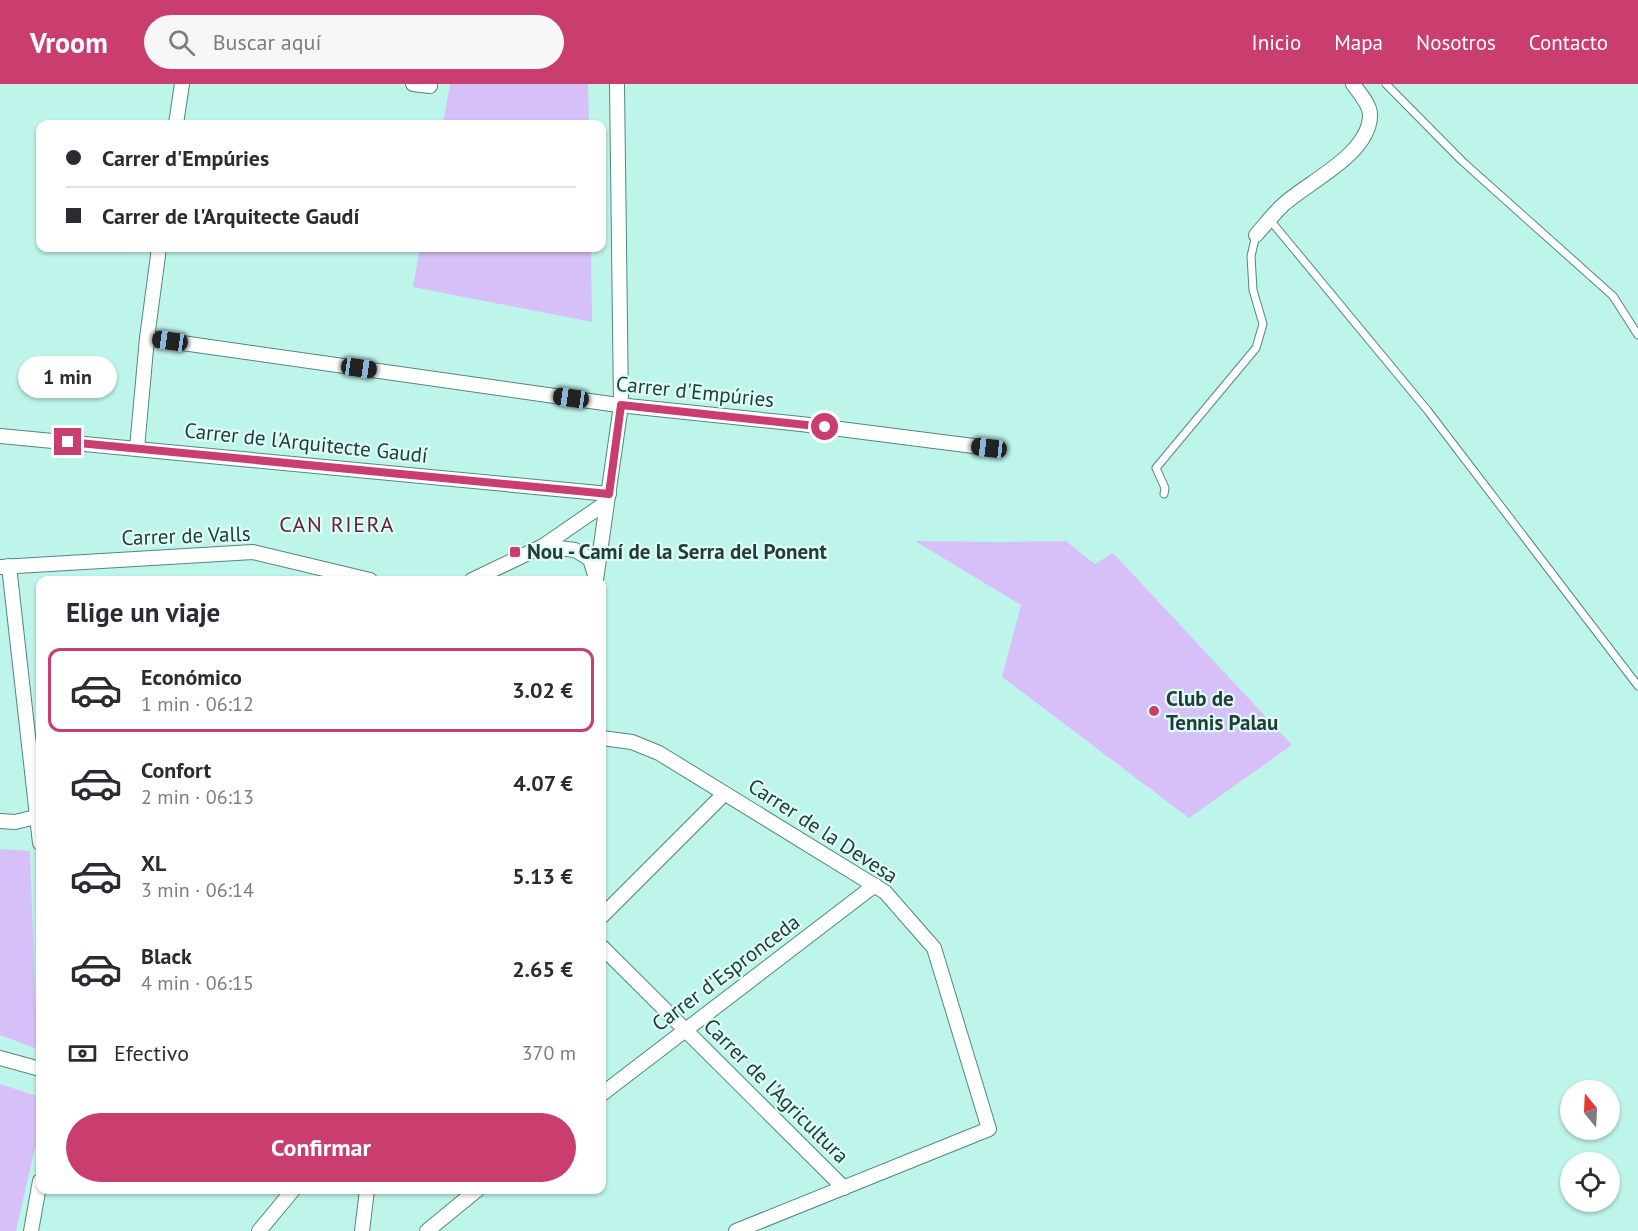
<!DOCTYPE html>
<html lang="es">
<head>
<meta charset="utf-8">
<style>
	:root { --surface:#fff; --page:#f7f7f7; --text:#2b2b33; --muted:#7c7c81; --line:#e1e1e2; --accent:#ca3d6f }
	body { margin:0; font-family:"PT Sans",sans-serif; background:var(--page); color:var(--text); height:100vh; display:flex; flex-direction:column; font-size:22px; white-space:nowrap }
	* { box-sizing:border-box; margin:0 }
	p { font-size:20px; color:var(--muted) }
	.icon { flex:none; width:33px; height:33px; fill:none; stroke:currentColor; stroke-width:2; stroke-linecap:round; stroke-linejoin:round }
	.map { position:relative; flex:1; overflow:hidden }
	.panel { position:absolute; left:36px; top:492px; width:570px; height:618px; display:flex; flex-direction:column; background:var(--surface); border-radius:12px; box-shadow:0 2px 4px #0004 }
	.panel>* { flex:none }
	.guide { position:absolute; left:36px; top:36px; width:570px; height:132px; border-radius:12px; box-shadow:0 2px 4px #0004; display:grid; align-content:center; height:132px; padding:0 30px; background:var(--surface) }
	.needle { width:39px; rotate:342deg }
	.buttons { position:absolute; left:1560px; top:996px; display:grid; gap:12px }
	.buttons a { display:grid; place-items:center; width:60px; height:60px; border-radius:50%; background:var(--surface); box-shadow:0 2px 4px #0004; font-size:30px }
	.end { position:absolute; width:27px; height:27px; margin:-14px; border:8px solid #ca3d6f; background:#fff; box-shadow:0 0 0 3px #fff }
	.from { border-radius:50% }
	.bubble { position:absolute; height:42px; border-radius:21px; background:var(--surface); box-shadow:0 2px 4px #0004; font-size:20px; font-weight:700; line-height:42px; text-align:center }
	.car { position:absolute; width:18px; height:36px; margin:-18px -9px; border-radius:8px; box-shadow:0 0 4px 2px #0007; background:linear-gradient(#222 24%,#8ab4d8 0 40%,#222 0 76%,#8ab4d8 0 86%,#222 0) }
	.guide b { display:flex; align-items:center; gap:21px; height:57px; font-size:22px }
	.guide b+b { border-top:2px solid var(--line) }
	.guide i { width:15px; height:15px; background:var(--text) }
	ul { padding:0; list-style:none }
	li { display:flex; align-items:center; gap:18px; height:84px; margin:0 12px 9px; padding:0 18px; border:3px solid transparent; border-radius:12px }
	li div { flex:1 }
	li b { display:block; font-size:22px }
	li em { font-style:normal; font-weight:700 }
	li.active { border-color:var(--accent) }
	li>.icon { width:54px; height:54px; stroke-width:1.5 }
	h2 { padding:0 30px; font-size:27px; line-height:72px }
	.pay { display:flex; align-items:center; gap:15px; height:66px; padding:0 30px; font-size:22px }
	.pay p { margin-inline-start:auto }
	.button { display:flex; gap:12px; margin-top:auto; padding:12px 30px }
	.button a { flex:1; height:69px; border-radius:36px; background:var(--accent); color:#fff; font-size:24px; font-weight:700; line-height:69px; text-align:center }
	header { display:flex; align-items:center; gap:36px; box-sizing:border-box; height:84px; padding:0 30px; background:var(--accent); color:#fff }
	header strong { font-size:28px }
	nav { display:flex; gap:33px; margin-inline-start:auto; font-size:21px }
	.search { width:420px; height:54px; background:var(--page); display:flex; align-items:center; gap:15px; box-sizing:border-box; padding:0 21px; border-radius:33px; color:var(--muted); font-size:22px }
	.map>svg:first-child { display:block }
	.green { fill:#d7c0f8 }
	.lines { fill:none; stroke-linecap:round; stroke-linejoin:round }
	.service-casing { stroke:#53877f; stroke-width:9 }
	.minor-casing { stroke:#53877f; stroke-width:16 }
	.service { stroke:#fff; stroke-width:7 }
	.minor { stroke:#fff; stroke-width:14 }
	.route { stroke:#ca3d6f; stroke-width:8 }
	.poi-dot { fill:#ca3d6f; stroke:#ddfdf7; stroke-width:2 }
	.labels { text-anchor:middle; stroke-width:4.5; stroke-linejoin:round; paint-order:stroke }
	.street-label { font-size:21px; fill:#253b38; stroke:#ddfdf7 }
	.poi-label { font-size:21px; font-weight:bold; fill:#253b38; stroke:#ddfdf7; text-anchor:start }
	.neighbourhood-label { font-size:22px; letter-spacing:1.5px; fill:#662238; stroke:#ddfdf7 }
</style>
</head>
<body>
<header>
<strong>Vroom</strong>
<div class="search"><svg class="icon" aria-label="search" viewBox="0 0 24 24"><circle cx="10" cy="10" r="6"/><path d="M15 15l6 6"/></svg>Buscar aquí</div>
<nav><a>Inicio</a><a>Mapa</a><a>Nosotros</a><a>Contacto</a></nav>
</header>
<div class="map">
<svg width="1638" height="1147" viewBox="0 0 1638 1147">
	<rect width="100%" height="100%" fill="#bef5eb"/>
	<g class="green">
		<path d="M450,0H588L589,40H443Z"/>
		<path d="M420,164H591L592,238L413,203Z"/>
		<path d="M915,457L1000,458L1066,457L1095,480L1113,469L1292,661L1189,734L1002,593L1021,521Z"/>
		<path d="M0,765L30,767L37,965L0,951Z"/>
		<path d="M0,1000L40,1013V1041L16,1147H0Z"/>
	</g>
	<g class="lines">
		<g class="service-casing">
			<g id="service">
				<path d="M1386,0L1462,77L1613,212L1638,251"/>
				<path d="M1270,136L1428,327L1638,602"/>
				<path d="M1164,410L1165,404L1156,384L1256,264L1263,240L1253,206L1251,172L1256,151"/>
			</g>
		</g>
		<g class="minor-casing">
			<g id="minor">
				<path d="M413,0L430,2"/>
				<path d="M176,40L182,0"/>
				<path d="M1256,151C1265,141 1274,129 1284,120C1310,97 1369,70 1370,32C1371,21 1359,9 1353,0"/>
				<path d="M147,254L618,321L801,340L989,364"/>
				<path d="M0,352L609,410"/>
				<path d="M137,364L147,254L159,164"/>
				<path d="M543,462L575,466L590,475L595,491"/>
				<path d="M9,482L40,759"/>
				<path d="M0,483L253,468L370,496"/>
				<path d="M472,496L543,462L607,418"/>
				<path d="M596,496L621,321L617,0"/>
				<path d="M602,654L632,658L659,669L885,808L934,864L989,1045L736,1147"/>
				<path d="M0,737L15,738L40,732"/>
				<path d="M602,832L724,710"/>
				<path d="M602,863L844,1104"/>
				<path d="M0,974L40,985"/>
				<path d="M602,1010L875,801"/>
				<path d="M31,1147L40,1097"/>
				<path d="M259,1147L293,1106"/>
				<path d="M362,1147L367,1106"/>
				<path d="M427,1147L477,1106"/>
			</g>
		</g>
		<use href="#service" class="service"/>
		<use href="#minor" class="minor"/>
	</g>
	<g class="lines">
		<path class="route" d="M68,358L609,410L621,321L825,343"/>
	</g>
	<g class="poi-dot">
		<rect x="509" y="462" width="12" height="12" rx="3"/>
		<circle cx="1154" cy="627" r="6"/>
	</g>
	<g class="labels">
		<g class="street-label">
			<text transform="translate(695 308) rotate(6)" y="7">Carrer d'Empúries</text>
			<text transform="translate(306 359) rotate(6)" y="7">Carrer de l'Arquitecte Gaudí</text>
			<text transform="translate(186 452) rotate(-2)" y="7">Carrer de Valls</text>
			<text transform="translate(823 747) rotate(33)" y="7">Carrer de la Devesa</text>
			<text transform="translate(726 889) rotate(-37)" y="7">Carrer d'Espronceda</text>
			<text transform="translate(776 1007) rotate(45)" y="7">Carrer de l'Agricultura</text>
		</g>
		<g class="poi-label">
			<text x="527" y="475">Nou - Camí de la Serra del Ponent</text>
			<text x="1166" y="622">Club de<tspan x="1166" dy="24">Tennis Palau</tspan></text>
		</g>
		<g class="neighbourhood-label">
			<text x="337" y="448">CAN RIERA</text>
		</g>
	</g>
</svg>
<div class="buttons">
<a><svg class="needle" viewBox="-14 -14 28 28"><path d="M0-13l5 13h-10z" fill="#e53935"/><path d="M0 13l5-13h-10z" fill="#7c7c81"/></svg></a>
<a><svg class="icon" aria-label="locate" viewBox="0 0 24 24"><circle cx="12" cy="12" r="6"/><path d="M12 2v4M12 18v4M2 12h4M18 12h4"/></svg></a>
</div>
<i class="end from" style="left:825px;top:343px"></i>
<i class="end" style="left:68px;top:358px"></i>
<div class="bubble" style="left:18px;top:272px;width:99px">1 min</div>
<i class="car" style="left:170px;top:257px;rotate:278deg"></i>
<i class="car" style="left:359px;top:284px;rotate:98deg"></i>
<i class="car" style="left:571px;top:314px;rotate:278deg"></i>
<i class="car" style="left:989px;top:364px;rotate:277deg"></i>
<div class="guide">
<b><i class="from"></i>Carrer d'Empúries</b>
<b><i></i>Carrer de l'Arquitecte Gaudí</b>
</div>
<section class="panel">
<h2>Elige un viaje</h2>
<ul>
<li class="active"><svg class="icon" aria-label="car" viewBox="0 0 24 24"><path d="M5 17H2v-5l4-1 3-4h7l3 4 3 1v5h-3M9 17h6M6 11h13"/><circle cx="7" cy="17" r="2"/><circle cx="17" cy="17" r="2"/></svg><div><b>Económico</b><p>1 min · 06:12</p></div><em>3.02 €</em></li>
<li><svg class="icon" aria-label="car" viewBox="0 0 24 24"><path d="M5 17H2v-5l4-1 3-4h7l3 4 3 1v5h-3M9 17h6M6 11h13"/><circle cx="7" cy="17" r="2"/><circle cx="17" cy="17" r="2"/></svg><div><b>Confort</b><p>2 min · 06:13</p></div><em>4.07 €</em></li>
<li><svg class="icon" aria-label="car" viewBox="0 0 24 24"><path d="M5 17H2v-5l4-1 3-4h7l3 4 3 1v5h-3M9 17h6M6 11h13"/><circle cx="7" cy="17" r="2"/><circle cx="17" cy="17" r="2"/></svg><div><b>XL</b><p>3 min · 06:14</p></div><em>5.13 €</em></li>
<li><svg class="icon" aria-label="car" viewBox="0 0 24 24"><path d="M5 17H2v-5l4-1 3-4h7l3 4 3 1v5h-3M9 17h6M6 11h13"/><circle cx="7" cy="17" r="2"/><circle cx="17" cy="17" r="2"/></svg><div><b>Black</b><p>4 min · 06:15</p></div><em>2.65 €</em></li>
</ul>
<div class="pay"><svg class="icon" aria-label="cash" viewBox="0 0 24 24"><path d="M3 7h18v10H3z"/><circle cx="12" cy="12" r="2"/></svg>Efectivo<p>370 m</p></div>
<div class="button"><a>Confirmar</a></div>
</section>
</div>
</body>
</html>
